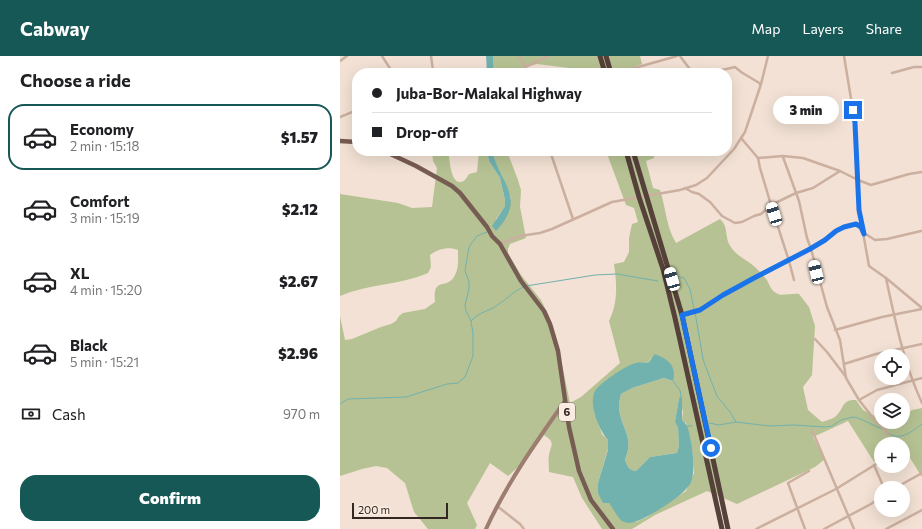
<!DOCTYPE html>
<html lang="en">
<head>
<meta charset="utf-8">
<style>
	:root { --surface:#fff; --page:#f6f6f6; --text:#202124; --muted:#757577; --line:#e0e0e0; --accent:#165856 }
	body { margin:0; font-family:Commissioner,sans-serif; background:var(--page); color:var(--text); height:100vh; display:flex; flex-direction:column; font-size:15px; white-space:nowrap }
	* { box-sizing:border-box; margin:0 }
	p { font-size:13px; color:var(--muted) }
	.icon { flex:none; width:22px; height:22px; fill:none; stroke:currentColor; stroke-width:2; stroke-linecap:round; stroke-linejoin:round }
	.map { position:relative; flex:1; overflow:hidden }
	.side { display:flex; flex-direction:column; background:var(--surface); width:340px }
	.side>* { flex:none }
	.banner { position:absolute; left:12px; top:12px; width:380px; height:88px; border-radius:16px; box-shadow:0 4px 16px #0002; display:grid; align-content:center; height:88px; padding:0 20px; background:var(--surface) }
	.controls { position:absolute; left:534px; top:293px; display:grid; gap:8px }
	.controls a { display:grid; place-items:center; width:36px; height:36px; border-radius:50%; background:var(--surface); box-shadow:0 4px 16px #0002; font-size:20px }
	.scale { position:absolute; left:12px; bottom:10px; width:96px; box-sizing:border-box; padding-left:4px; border:2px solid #332723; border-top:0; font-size:11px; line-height:14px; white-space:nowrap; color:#332723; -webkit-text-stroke:3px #faece0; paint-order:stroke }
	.end { position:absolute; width:18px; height:18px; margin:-9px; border:5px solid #1a73e8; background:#fff; box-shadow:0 0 0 2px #fff }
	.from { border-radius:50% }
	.bubble { position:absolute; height:28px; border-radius:14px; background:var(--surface); box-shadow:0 4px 16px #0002; font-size:13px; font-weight:800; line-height:28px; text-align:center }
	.car { position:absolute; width:12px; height:24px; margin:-12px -6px; border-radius:5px; box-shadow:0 0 3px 1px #0007; background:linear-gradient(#fff 24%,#345 0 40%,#fff 0 76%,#345 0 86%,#fff 0) }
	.banner b { display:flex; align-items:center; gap:14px; height:38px; font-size:15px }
	.banner b+b { border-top:1px solid var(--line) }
	.banner i { width:10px; height:10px; background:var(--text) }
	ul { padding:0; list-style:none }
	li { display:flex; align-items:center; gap:12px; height:66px; margin:0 8px 6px; padding:0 12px; border:2px solid transparent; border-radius:16px }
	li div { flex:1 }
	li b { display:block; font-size:15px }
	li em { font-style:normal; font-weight:800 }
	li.active { border-color:var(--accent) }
	li>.icon { width:36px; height:36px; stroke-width:1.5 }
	h2 { padding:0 20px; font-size:18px; line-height:48px }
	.pay { display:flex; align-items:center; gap:10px; height:44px; padding:0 20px; font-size:15px }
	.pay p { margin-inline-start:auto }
	.primary-button { display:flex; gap:8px; margin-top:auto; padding:8px 20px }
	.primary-button a { flex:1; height:46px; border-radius:16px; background:var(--accent); color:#fff; font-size:16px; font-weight:800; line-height:46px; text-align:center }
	header { display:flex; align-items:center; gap:24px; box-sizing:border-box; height:56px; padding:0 20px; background:var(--accent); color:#fff }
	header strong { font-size:19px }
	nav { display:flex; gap:22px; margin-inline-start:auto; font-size:14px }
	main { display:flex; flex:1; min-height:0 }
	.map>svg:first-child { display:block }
	.green { fill:#b6c293; fill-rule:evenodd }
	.water { fill:#71b1ae }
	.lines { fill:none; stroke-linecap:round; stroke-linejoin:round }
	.stream { stroke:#71b1ae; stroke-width:1 }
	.street { stroke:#cbaf9f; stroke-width:2.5 }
	.secondary { stroke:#9e7d71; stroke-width:4 }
	.primary { stroke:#775c53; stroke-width:4.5 }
	.highway { stroke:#55403a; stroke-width:5 }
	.route { stroke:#1a73e8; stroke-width:5 }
	.labels { text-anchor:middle; stroke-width:3.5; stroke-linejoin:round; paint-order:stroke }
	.shield { fill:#faece0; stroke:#6f625c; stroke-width:1 }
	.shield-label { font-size:11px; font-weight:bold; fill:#332723 }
</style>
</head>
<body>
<header>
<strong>Cabway</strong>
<nav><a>Map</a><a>Layers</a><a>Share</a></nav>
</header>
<main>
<section class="side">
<h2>Choose a ride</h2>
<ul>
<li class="active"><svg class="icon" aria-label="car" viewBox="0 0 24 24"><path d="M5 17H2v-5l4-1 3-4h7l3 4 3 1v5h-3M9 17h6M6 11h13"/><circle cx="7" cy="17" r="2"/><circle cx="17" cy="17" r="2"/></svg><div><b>Economy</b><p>2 min · 15:18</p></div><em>$1.57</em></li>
<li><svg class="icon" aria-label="car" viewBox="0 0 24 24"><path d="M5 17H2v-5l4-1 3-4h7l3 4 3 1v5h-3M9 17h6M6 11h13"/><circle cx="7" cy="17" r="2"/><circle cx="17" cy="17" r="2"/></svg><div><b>Comfort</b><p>3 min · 15:19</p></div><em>$2.12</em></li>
<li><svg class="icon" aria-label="car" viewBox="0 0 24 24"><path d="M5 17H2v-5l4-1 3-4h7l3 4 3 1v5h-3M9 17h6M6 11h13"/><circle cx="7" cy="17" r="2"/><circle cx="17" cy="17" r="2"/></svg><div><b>XL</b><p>4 min · 15:20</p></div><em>$2.67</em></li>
<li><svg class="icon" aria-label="car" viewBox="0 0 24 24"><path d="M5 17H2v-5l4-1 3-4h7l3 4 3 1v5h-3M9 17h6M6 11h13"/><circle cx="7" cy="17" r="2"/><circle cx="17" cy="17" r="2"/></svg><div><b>Black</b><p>5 min · 15:21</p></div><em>$2.96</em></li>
</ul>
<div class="pay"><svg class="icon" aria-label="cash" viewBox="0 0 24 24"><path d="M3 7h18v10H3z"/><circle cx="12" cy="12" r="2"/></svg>Cash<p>970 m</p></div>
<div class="primary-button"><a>Confirm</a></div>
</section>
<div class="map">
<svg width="582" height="473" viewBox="0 0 582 473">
	<rect width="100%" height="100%" fill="#f2e1d4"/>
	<g class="green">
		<path d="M153,0H300L302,8L287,14V17H249L229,12L197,8L180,13L174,17H154Z"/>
		<path d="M92,95H108C110,102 110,126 120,126C125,126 127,121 129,118L137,116L139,95H147L149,105L160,122L165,144V150L156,163V175L171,142C166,126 156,111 152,95H167L178,124L181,134L180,151L186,182L170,188L168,193V197L181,219L201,244L208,258L220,299L230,347L241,341L280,307L269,265C278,247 277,228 274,208L284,206L289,196V182L292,168L298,166L294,152L286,149L266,95H314V102L306,105L313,132L320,134C326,152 326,171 336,187L380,163C388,170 385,179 389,188C396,201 407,203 416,212C420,216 424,220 427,224C430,230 431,235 438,238C442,240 453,237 459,238L469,251L475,270L472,319L463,331L468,354L482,366C487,364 494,363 497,359C504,352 502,343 516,344L523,354L541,363V366H563V359L572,354L582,352V421L563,391V388H541V402L534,406L508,365L473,381L485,403L475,411L397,448L367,435L315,459L292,473H262L242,442L233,421L209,416C209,410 208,405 209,399C211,388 216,387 204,379L187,403L168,420L150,407L127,447L137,469L135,473H88L74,456L65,427L47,412L36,410L22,413L0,420V260L5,284L12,283L41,271L51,268L56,265L59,260L63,257L85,253L95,246C92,219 108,235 115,219C119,212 118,202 118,194C109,190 98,193 90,199L91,211L88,217C60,229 28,228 0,240V138L58,147L72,152L92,151L97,112L93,105ZM311,302L333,325L324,322L292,332L281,338C280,342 279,347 279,351C280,370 295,382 285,403C287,410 288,414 296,415L310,401L337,397L339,390L338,372L335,366L339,342L343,356L342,364L346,367L352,394L354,417L346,435L307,461L296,466L275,454L269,447L258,427L268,393V384L262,378L254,355L301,306L308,307Z"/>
	</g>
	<g class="water">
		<path d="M146,0H153L154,17H147Z"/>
		<path d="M147,95H152C161,129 187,142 156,175L152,170L165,150V144L160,122L149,105Z"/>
		<path d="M315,298C328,303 337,310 333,325L324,322L292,332L281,338C280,342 279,347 279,351C280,371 295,381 285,403C287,410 288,414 296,415L310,401L337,397L339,390L338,372L335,366L339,342L342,340V364C349,369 349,378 351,386C353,397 355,416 351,426C347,438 309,461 297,465C292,467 287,468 282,465C277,461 273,452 269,447H263L258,437V427L268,394V384C259,374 248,348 255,335C259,328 285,310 293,308C298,306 303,306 308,307Z"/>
	</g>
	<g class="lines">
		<g class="stream">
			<path d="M336,220L344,222L350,233L354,253"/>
			<path d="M186,230L255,219L277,218L318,225"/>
			<path d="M355,256L363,303L368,317L377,340L390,356L396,366"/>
			<path d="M131,265C140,256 143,257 153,252C164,246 172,236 183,231"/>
			<path d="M333,325L340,334L341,340"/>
			<path d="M0,348L8,343L66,341L107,328L118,327L125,321L133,300V278L131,265L126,255L125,249L129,233V226L125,215L129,191L137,180L147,176"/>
			<path d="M369,367L379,369L396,366L429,370L454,369L485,371L492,370L501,364L513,361L518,362L542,373"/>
			<path d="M347,370H352"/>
			<path d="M548,377C561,386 572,375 582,368"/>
		</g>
		<g class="street">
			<path d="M42,0L53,17"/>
			<path d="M179,0L185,11"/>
			<path d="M340,0L349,12L352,17"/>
			<path d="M504,0L515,67L519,154L529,210L546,222L582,252"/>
			<path d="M0,5L7,0"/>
			<path d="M72,17H81"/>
			<path d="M88,17L91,16L93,14L91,0"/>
			<path d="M187,17L185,11L208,0"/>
			<path d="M277,17L337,0"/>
			<path d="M369,17L395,11L401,16L421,28L420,29"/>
			<path d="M552,17L574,11H582"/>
			<path d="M0,61L17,54"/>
			<path d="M401,82L418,102L443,100L463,102L500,115L518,124L531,129L569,118L582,116"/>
			<path d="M210,95L233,163"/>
			<path d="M443,101L459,145L467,182L471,193L485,184L496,175L503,171L516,168L522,173"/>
			<path d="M418,102L420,112L431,149L456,137L473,132L500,115"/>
			<path d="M345,132L352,136L359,138L370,146L382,160L395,167L402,166L414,160L421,158L431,149L449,205L471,193L487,251L500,284L506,322L519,344L534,363L546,375L553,388"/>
			<path d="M524,177L535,184L547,183L581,175"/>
			<path d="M160,188L180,180L200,177L212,173L272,146L340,134L356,129L367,122L394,93L405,76L421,28L428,0"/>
			<path d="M546,222C555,264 564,308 582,347"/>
			<path d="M342,259L360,253L383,239L449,205L454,224"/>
			<path d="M495,274L542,261L582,253"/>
			<path d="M475,283L487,296L506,321"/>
			<path d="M504,308L536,298L582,288"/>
			<path d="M519,344L537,334L582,322"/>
			<path d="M472,374L514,473"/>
			<path d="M534,409L544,432"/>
			<path d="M555,432L582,417"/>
			<path d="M157,450L180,468L184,473"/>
			<path d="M416,473L496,433L541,405"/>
			<path d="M465,473L448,427L469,415"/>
			<path d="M484,473L531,448L541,441"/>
			<path d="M546,473L582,454"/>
		</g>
		<path class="secondary" d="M146,473C167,427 196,386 225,345"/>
		<g class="primary">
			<path d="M0,85L17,86"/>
			<path d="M44,95L76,110L112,130L120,137L147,171L152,180L160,188L181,225L204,255L210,268L218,295L229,371L239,415L251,444L273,473"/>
		</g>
		<g class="highway">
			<path d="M260,0L265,17"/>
			<path d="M266,0L271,17"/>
			<path d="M286,95L299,141L323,213L335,262L382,473"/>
			<path d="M293,95L342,259L388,473"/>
		</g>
	</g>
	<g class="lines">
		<path class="route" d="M371,392L342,259L360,254L383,239L414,222L470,193L485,184L496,175L504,171L516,168L521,171L524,178L519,154L515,67L513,54"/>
	</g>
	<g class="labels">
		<rect class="shield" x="219" y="347" width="16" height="18" rx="3"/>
		<g class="shield-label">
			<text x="227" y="360">6</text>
		</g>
	</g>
</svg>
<div class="controls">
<a><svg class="icon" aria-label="locate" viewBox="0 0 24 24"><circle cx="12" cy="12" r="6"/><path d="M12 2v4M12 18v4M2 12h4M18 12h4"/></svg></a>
<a><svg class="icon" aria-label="layers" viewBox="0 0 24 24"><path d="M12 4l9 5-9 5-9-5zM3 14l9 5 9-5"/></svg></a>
<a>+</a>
<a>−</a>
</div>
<div class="scale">200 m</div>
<i class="end from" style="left:371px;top:392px"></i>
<i class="end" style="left:513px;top:54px"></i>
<div class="bubble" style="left:433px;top:40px;width:66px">3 min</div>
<i class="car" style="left:434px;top:158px;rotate:343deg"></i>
<i class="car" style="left:476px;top:216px;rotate:346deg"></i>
<i class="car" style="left:332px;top:223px;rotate:344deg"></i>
<div class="banner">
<b><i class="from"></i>Juba-Bor-Malakal Highway</b>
<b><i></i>Drop-off</b>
</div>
</div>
</main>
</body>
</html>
